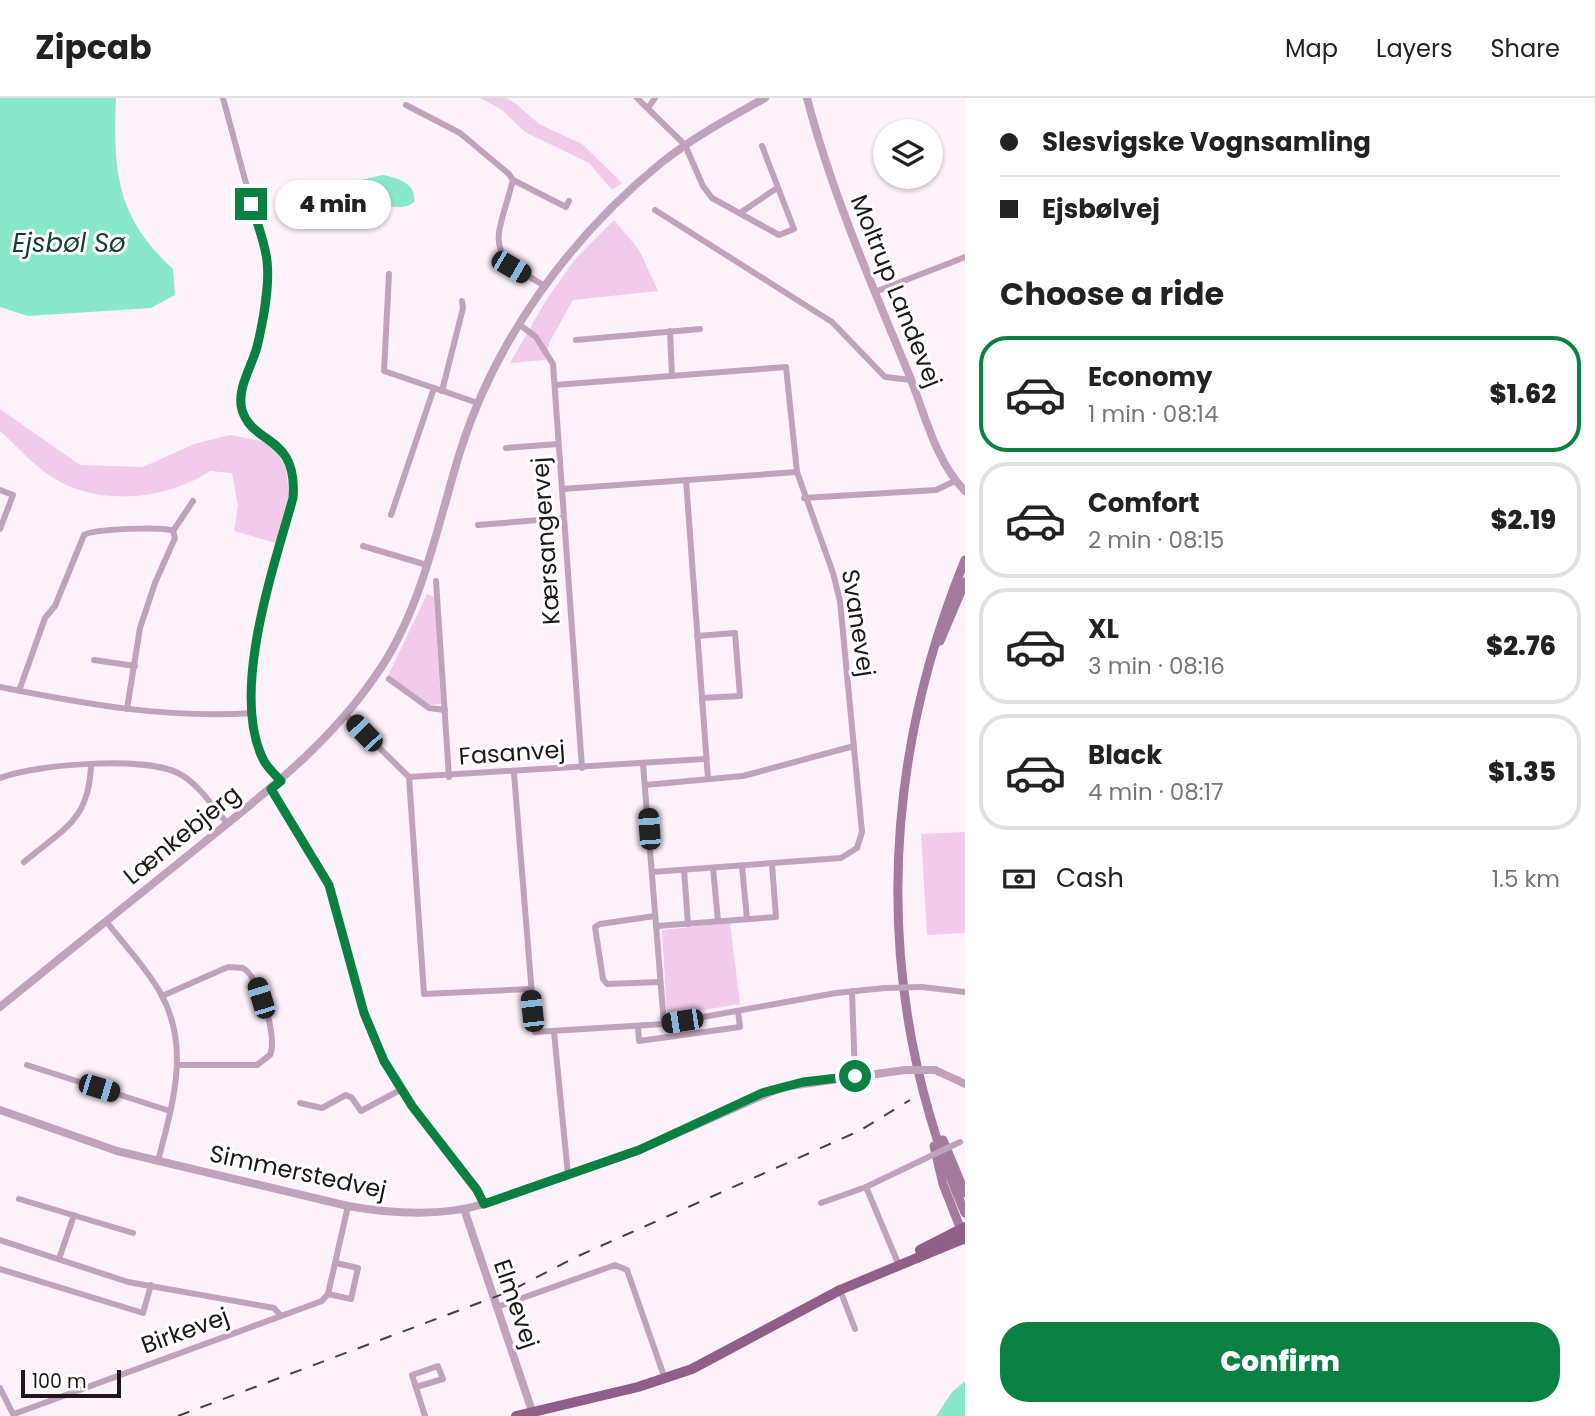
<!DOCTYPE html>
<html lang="en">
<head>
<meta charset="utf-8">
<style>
	:root { --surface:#fff; --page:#f2f2f2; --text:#222; --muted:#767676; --line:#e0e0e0; --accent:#0b8043 }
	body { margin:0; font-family:Poppins,sans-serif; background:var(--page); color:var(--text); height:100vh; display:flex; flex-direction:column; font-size:26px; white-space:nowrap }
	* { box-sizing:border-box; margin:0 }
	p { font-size:23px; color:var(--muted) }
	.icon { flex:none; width:38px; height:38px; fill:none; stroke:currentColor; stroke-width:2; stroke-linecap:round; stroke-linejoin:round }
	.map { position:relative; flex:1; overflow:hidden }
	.panel { display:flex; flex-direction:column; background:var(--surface); width:630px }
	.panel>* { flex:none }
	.guide { display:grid; align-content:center; height:154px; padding:0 35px; background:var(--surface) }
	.controls { position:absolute; left:873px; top:21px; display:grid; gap:14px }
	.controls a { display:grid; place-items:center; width:70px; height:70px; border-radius:50%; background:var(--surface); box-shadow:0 2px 5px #0004; font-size:35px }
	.scale { position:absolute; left:21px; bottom:18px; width:100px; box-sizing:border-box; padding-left:7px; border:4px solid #1c151a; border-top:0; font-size:19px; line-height:24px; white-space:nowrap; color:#1c151a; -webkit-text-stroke:5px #fff; paint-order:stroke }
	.end { position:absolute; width:32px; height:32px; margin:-16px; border:9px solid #0b8043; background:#fff; box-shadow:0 0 0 4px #fff }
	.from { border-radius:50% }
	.bubble { position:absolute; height:49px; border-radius:24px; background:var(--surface); box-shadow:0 2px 5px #0004; font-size:23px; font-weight:800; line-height:49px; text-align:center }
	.car { position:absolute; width:21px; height:42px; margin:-21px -10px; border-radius:9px; box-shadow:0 0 5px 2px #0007; background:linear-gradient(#222 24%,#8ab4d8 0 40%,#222 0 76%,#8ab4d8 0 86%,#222 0) }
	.guide b { display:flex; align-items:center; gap:24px; height:66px; font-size:26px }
	.guide b+b { border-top:2px solid var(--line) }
	.guide i { width:18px; height:18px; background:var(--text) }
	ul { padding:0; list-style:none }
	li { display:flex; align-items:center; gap:21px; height:116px; margin:0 14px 10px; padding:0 21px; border:4px solid var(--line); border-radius:28px }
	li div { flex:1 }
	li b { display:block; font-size:26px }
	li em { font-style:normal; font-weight:800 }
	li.active { border-color:var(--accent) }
	li>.icon { width:63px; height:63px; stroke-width:1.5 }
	h2 { padding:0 35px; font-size:32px; line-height:84px }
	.pay { display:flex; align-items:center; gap:18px; height:77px; padding:0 35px; font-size:26px }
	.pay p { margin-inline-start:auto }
	.action { display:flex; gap:14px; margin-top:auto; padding:14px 35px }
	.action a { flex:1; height:80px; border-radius:28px; background:var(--accent); color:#fff; font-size:28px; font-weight:800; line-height:80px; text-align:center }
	header { display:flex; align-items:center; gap:42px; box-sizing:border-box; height:98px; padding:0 35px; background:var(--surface); border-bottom:2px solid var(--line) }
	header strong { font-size:33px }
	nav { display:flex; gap:38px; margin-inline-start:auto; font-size:24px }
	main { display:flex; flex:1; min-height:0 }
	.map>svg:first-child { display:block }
	.green { fill:#f2caea }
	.water { fill:#89e7ca }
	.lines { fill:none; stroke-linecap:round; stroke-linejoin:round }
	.minor { stroke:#c0a3ba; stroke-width:6 }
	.tertiary { stroke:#c0a3ba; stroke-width:8 }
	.secondary { stroke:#a47b9c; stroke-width:9 }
	.primary { stroke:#8f5f87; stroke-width:10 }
	.rail { stroke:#473f45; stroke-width:2; stroke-dasharray:12 12; stroke-linecap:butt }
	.minor-bridge { stroke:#c0a3ba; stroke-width:6 }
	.tertiary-bridge { stroke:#c0a3ba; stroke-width:8 }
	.route { stroke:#0b8043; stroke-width:9 }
	.labels { text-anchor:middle; stroke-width:6; stroke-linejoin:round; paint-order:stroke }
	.street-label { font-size:24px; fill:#1c151a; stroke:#fff }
	.water-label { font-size:26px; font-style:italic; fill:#133e32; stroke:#fff }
</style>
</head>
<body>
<header>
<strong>Zipcab</strong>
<nav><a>Map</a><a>Layers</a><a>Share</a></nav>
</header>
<main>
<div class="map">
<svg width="965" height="1318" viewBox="0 0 965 1318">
	<rect width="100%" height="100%" fill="#fdf2fa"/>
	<g class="green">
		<path d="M480,0H506L515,5L539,26L582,46L622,85L612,92L589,65L525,34L502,12Z"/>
		<path d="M614,122L639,152L658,193L573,202L550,243L545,262L510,265L548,199L576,160Z"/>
		<path d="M0,311L80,367L143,369L194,346L230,337L262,343L277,354L286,371L289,396L276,445L234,433L238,408L232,375L210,373C167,402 97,409 52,379C33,367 17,348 0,333Z"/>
		<path d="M427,496L434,499L441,606L430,607L388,578Z"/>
		<path d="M965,734V835L927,837L921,736Z"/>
		<path d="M730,825L740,906L667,918L662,832Z"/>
	</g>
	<g class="water">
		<path d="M0,0H116C113,73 116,119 173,171L175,197L151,210L28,218L0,209Z"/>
		<path d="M383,77C398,80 417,86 414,104C402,115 375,106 362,97L361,82Z"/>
		<path d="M965,1283V1318H936L952,1294Z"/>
	</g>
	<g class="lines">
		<g class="minor">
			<path d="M223,0L268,167L260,234L243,290L242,313L251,326L285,356L292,371L293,400C274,469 229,595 264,663C268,670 275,677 281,683"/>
			<path d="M637,0L685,47L703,88L712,100L779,137L794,131L762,48"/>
			<path d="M406,7L460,35L509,76L513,82C496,146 482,152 545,188"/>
			<path d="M648,10L655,0"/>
			<path d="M513,82L566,109L569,103"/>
			<path d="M655,112L832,224L885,279L911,282"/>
			<path d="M740,115L777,90"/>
			<path d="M389,176L384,273L478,305"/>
			<path d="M875,194L965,159"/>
			<path d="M520,227L536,239L553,266L582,670"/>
			<path d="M670,233L672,278"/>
			<path d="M576,242L700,231"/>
			<path d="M555,287L786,269L797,374L833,475L840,503L862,734L857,750L841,760L652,774"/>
			<path d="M442,293L463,210L462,203"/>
			<path d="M506,350L558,346"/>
			<path d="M686,382L708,681"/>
			<path d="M562,391L797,374"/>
			<path d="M0,392L13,397L0,431"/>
			<path d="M804,400L936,392L955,383"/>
			<path d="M391,417L434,290"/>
			<path d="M478,427L564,420"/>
			<path d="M173,433L193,403"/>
			<path d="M363,448L427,467"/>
			<path d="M436,483L449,679"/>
			<path d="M697,538L735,535L740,598L702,600"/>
			<path d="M94,562L135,568"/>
			<path d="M389,581L429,610L445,612"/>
			<path d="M0,589C84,606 168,621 253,615"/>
			<path d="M19,593L45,520L55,508L84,437C91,431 166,428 173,433L175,440L155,485L140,530L127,611"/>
			<path d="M347,618L409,679L705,661"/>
			<path d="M643,666L664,926"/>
			<path d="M514,675L535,934L664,926L836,895L885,890"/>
			<path d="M409,679L424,896L530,891"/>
			<path d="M0,680C35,666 145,658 178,675C198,685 213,709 227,725"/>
			<path d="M645,687L743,678L854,648"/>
			<path d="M271,691L329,787L364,915L384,963L412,1008L477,1092L484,1106"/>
			<path d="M24,764C64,730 89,723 91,667"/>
			<path d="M742,768L747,821"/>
			<path d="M713,770L718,823"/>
			<path d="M684,772L688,826"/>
			<path d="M655,818L600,826L595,829L603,881L607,886L660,884"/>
			<path d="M106,823C124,847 147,870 161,896C191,950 172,1008 158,1063"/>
			<path d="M656,828L776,819L772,766"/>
			<path d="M922,889L965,894"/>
			<path d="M852,893L855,978"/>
			<path d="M162,898L228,869L243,870C260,880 278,939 270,957L257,967H178"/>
			<path d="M638,929L639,943L740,929L738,913"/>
			<path d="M554,934L568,1077"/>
			<path d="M27,967L170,1013"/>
			<path d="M300,1005L322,1010L346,997L352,1000L361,1013L402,991"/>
			<path d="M866,1089L898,1165"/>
			<path d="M19,1101L133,1135"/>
			<path d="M821,1105L866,1089L918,1064"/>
			<path d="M0,1142L128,1184L274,1210L281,1218"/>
			<path d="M59,1161L74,1117"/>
			<path d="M0,1171L143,1215L151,1187"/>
			<path d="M840,1192L855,1231"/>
			<path d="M328,1196L351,1201L358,1170L336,1165"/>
			<path d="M497,1209L615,1167L627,1172L665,1281"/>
			<path d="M416,1289L443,1281L438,1268L412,1277L425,1318"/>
			<path d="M0,1290L14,1318"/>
			<path d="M14,1316L322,1203L328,1196L348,1108"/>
		</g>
		<g class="tertiary">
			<path d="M807,0C832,96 872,187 910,279C925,317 936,364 965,393"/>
			<path d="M0,909C65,856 131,803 196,751C262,697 328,648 376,577C422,512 437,428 460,354C495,242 570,139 661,65C692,40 729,20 765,0"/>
			<path d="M935,972L965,986"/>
			<path d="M0,1012L117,1053L348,1108C393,1116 440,1119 484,1106L639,1052L782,989L905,972"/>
			<path d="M464,1111L532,1313"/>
		</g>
		<g class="secondary">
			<path d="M965,462C878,675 873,902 965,1115"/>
			<path d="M940,543L965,484"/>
			<path d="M943,1042L965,1095"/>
			<path d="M934,1048L943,1086L965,1142"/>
		</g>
		<g class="primary">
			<path d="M920,1152L965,1129"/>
			<path d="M516,1318L638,1289L692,1271L840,1192L965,1140"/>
		</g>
		<path class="rail" d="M178,1318L508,1194L576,1159L859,1033L910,1002"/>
		<g class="minor-bridge">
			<path d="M885,890L922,889"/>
			<path d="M918,1064L960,1044"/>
		</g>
		<path class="tertiary-bridge" d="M905,972H935"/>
	</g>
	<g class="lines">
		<path class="route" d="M251,106C257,125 265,144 267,163C270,189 263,224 257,249C252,268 236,292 242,312C253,348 298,336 293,400C274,469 229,596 264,663C268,670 275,677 281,683L271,691L329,787L364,915L384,963L412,1008L477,1092L484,1106L639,1052L762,995L803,984L855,978"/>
	</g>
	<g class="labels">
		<g class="street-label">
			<text transform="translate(896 193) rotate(68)" y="8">Moltrup Landevej</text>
			<text transform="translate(546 443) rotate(-94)" y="8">Kærsangervej</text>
			<text transform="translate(858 525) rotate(81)" y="8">Svanevej</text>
			<text transform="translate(512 655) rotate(-4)" y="8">Fasanvej</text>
			<text transform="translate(182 737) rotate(-39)" y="8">Lænkebjerg</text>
			<text transform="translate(298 1074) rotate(12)" y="8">Simmerstedvej</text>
			<text transform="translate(516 1206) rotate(71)" y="8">Elmevej</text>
			<text transform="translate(185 1233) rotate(-20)" y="8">Birkevej</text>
		</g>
		<g class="water-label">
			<text x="69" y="154">Ejsbøl Sø</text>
		</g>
	</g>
</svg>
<div class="controls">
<a><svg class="icon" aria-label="layers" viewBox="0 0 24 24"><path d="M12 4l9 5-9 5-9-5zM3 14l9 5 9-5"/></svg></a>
</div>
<div class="scale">100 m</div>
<i class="end from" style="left:855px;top:978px"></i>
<i class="end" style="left:251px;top:106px"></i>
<div class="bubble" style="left:275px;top:82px;width:116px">4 min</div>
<i class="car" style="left:511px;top:169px;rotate:120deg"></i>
<i class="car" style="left:364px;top:635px;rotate:316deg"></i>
<i class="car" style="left:649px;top:731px;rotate:356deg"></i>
<i class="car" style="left:261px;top:900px;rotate:343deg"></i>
<i class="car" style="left:532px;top:913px;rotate:354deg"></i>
<i class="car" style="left:682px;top:923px;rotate:261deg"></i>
<i class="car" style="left:99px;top:990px;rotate:107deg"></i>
</div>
<section class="panel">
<div class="guide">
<b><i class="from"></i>Slesvigske Vognsamling</b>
<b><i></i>Ejsbølvej</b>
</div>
<h2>Choose a ride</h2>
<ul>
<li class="active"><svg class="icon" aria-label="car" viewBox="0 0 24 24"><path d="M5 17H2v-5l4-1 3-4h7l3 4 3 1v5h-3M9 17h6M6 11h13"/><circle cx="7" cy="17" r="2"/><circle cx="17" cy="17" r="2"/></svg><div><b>Economy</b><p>1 min · 08:14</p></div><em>$1.62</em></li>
<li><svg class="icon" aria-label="car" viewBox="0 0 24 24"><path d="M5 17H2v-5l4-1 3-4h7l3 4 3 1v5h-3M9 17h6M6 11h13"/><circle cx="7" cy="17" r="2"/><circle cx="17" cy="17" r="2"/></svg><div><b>Comfort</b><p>2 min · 08:15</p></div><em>$2.19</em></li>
<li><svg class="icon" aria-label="car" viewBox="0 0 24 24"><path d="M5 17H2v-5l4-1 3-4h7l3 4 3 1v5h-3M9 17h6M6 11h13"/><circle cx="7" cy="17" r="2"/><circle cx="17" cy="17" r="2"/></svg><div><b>XL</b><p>3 min · 08:16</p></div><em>$2.76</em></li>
<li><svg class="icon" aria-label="car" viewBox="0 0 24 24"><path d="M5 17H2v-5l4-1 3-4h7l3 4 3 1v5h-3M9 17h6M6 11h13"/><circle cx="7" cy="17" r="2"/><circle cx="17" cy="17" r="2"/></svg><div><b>Black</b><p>4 min · 08:17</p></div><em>$1.35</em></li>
</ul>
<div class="pay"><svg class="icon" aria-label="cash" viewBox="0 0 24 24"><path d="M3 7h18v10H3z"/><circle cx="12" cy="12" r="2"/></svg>Cash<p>1.5 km</p></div>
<div class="action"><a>Confirm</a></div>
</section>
</main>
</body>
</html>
